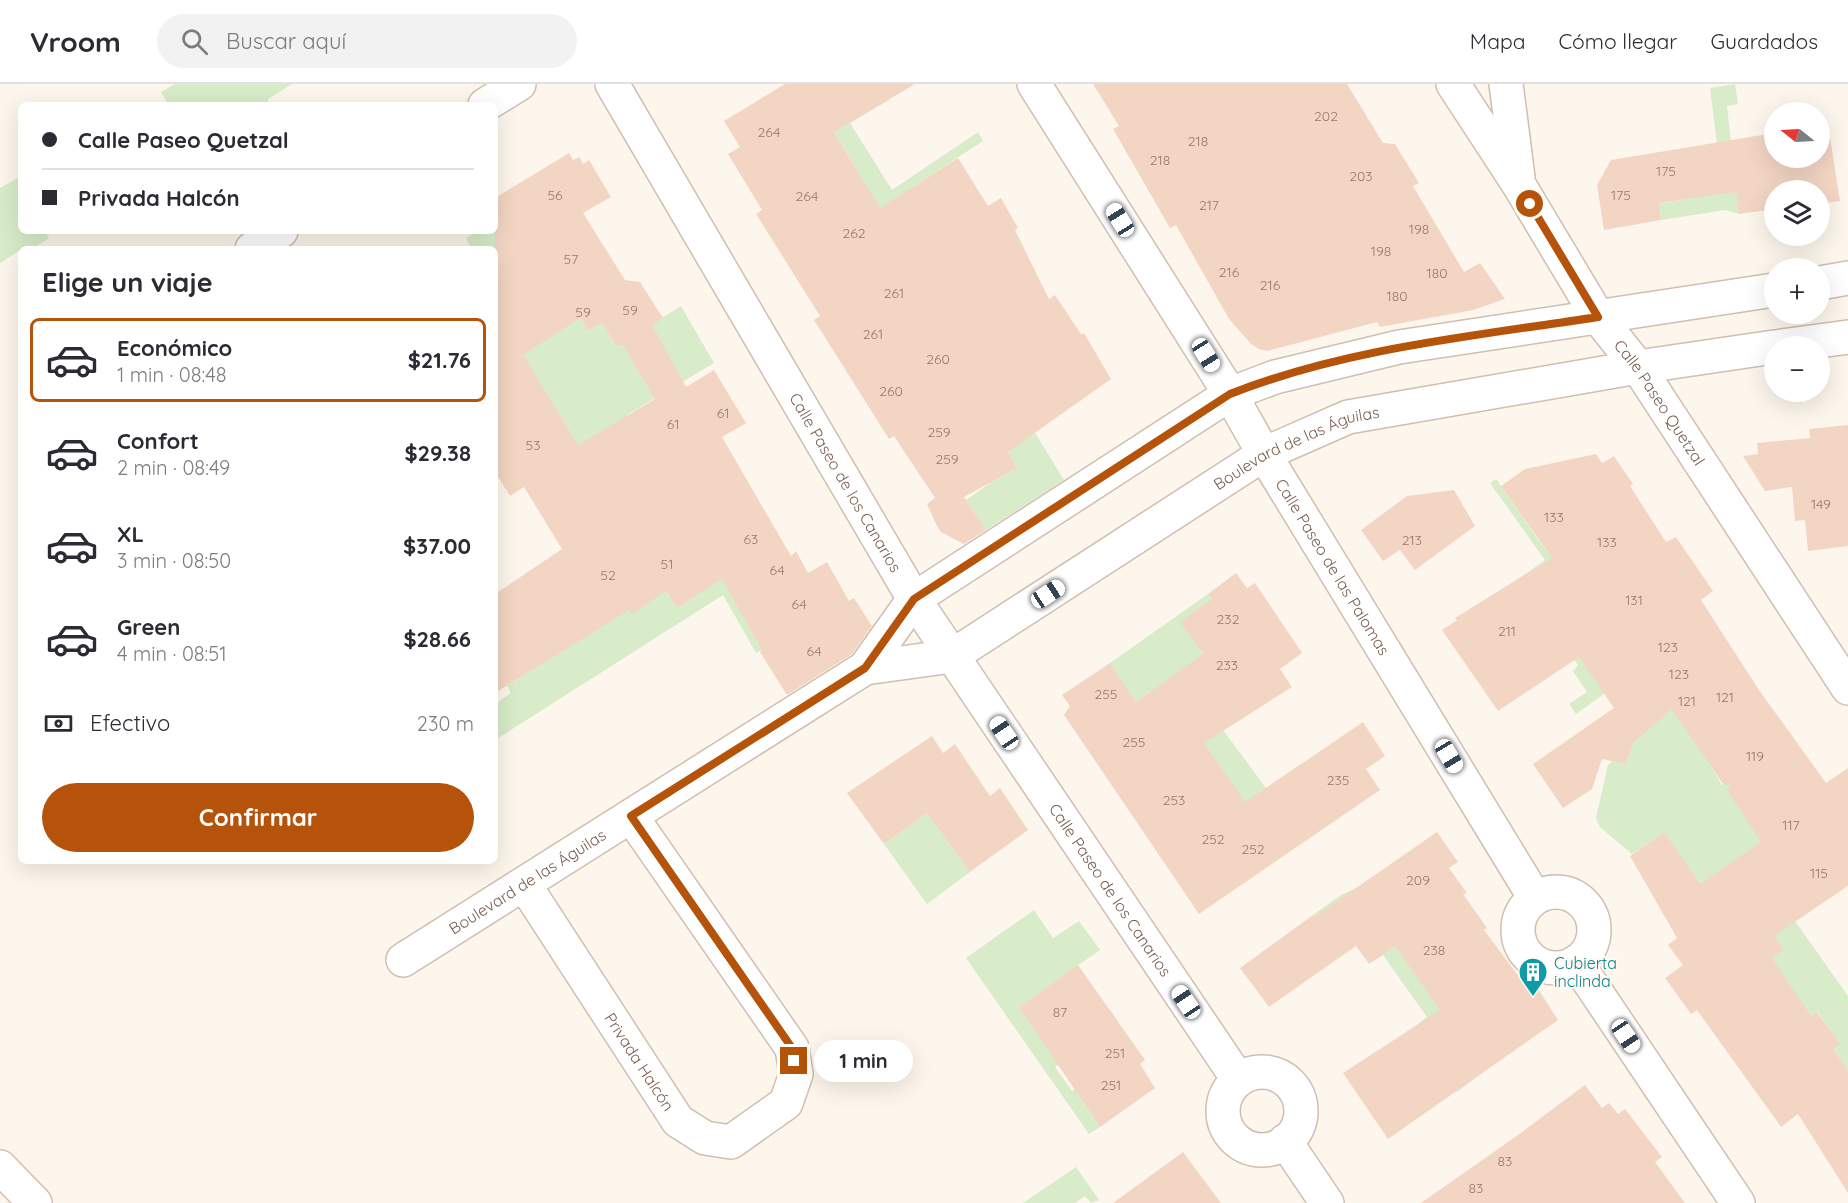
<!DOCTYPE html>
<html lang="es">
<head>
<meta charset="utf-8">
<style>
	:root { --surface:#fff; --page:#f2f2f3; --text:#2b2b33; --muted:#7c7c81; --line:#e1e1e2; --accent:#b45309 }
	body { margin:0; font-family:Quicksand,sans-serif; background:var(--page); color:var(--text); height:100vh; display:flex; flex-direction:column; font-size:22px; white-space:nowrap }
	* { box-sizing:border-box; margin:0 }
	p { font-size:20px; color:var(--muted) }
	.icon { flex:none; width:33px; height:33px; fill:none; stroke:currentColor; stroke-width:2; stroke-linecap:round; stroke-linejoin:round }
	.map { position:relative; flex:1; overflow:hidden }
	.panel { position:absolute; left:18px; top:162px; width:480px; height:618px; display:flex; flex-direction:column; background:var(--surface); border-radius:9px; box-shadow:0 6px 24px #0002 }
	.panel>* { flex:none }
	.guide { position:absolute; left:18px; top:18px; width:480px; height:132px; border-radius:9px; box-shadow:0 6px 24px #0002; display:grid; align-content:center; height:132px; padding:0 24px; background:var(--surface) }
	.needle { width:39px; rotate:288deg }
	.fabs { position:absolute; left:1764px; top:18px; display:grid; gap:12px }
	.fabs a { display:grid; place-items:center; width:66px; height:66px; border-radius:50%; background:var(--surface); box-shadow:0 6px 24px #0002; font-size:30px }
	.end { position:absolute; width:27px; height:27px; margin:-14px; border:8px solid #b45309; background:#fff; box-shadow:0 0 0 3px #fff }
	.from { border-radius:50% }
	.bubble { position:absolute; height:42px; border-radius:21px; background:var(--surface); box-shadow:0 6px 24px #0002; font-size:20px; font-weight:800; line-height:42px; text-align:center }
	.car { position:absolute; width:18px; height:36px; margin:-18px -9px; border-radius:8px; box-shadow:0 0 4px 2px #0007; background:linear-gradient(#fff 24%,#345 0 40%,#fff 0 76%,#345 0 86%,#fff 0) }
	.guide b { display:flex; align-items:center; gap:21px; height:57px; font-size:22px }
	.guide b+b { border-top:2px solid var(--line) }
	.guide i { width:15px; height:15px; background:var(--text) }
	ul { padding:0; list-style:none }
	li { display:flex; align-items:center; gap:18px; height:84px; margin:0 12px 9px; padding:0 12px; border:3px solid transparent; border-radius:9px }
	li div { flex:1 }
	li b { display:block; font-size:22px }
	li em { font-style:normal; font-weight:800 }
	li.on { border-color:var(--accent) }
	li>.icon { width:54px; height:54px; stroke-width:1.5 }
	h2 { padding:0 24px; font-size:27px; line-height:72px }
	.pay { display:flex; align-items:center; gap:15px; height:66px; padding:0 24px; font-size:22px }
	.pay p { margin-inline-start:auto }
	.cta { display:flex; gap:12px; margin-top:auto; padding:12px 24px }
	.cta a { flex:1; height:69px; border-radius:36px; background:var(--accent); color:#fff; font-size:24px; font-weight:800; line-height:69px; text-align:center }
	header { display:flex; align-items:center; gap:36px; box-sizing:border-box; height:84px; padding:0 30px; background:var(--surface); border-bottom:2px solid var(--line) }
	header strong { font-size:28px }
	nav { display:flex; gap:33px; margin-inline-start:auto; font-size:21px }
	.search { width:420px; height:54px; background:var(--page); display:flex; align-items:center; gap:15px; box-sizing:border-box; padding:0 21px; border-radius:33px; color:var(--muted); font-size:22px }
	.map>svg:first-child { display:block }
	.green { fill:#d8ecc9 }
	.building { fill:#f3d5c3; fill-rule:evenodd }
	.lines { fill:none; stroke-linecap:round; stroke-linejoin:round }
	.minor-casing { stroke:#d1beb0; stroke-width:36 }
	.minor { stroke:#fff; stroke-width:33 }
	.route { stroke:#b45309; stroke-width:8 }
	.labels { text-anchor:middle; stroke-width:4.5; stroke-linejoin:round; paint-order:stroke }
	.number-label { font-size:14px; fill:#987a6a }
	.street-label { font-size:16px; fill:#7a5c4d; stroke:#fffaf3 }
	.culture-label { font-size:16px; fill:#0d838f; stroke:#fffaf3; text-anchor:start }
</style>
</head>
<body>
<header>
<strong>Vroom</strong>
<div class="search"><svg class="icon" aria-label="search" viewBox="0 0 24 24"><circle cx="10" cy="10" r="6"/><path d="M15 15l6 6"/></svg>Buscar aquí</div>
<nav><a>Mapa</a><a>Cómo llegar</a><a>Guardados</a></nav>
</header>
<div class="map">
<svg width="1848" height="1119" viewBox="0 0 1848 1119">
	<rect width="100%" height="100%" fill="#fdf6ec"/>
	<g class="green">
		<path d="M175,0H292L268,15L269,21H169L161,8Z"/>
		<path d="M1735,0L1738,20L1727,22L1739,130L1726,126L1661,136L1659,119L1682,116L1717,61L1710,4Z"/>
		<path d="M883,6L889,16L850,39L892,106L978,48L983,57L908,106L1035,349L1064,396L986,446L966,416L990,399L1017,384L856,84L834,48Z"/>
		<path d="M21,92V147H49L46,149L49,154L32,165L28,161L0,179V104Z"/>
		<path d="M474,147H495L560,221L570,240L580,234L588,247L602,239L616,262L681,222L714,279L627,331L641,353L577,368L516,260L495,165H469L471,163L466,154L474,149Z"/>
		<path d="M1496,395L1543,462L1666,615L1702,667L1722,701L1733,693L1745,733L1775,778L1795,837L1848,912V986L1833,965L1839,960L1818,928L1811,932L1671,821L1663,749L1632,770L1600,743L1596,734L1608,681L1613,677L1626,680L1629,670L1626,594L1576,630L1569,620L1587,608L1573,587L1578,581L1559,552L1556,554L1517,496L1545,476L1490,399Z"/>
		<path d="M719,490L766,564L756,569L723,511L495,656V620L511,609L507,602L628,524L666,507L677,524L715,499Z"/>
		<path d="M1208,510L1212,515L1181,538L1208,578L1223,646L1266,704L1295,684L1332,738L1282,772L1151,607L1136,618L1110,579Z"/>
		<path d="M927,729L970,788L927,820L884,760Z"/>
		<path d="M1356,804L1487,985L1457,1008L1439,982L1406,949L1427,933L1383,871L1370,879L1352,852L1336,863L1313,831L1341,811Z"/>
		<path d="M1034,826L1053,854L1079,837L1100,866L1019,923L1050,968L1110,926L1119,939L1055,983L1072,1007L1080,1002L1085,1011L1081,1015L1100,1043L1089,1050L966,874Z"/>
		<path d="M1076,1083L1099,1116L1091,1119L1085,1112L1075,1119H1023Z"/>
	</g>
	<g class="building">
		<path d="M785,0H915L834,48L880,124L958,74L988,122L1001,114L1018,144L1015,146L1049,215L1055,211L1081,250L1084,249L1111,295L1008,368L1017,384L964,413L986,446L964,460L941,448L937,442L927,420L935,414L894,352L889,355L814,236L820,232L756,130L762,126L728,70L740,63L724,37Z"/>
		<path d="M1093,0H1347L1383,59L1395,60L1419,99L1413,102L1464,188L1480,179L1505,215L1473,226L1380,243L1377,238L1267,267L1259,265L1251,260L1229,235L1176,141L1170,144L1113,45L1119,42Z"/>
		<path d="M1828,40L1840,117L1820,120V106H1774V125L1739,130L1736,108L1659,119L1661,136L1604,146L1597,101L1611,76L1774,49V74H1820V42Z"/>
		<path d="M569,69L573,76L579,73L583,80L589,76L611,113L583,129L625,196L640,198L663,234L652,241L686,303L714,286L746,339L722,353L791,472L796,467L808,489L827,478L849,517L854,514L872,542L852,570L787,611L760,568L762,566L722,495L677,524L666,507L632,530L629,526L495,609V510L562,465L524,403L510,412L495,388V114ZM580,234L588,247L602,239L616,262L623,261L655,315L578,361L523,271Z"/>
		<path d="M1848,341V462L1808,467L1805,436L1795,437L1792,403L1765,407L1743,372L1758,370L1757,359L1810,354L1809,345Z"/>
		<path d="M1596,370L1602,379L1614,372L1633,400L1630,402L1666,458L1676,453L1713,507L1701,516L1759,606L1826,699L1848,684V802L1774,852L1783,866L1772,874L1811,932L1817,928L1840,960L1833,965L1848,986V1109L1798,1030L1781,1043L1697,926L1691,930L1665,894L1683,881L1668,861L1677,854L1630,772L1664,748L1700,800L1761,758L1727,706L1732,702L1723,700L1672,625L1632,660L1626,680L1602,675L1592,705L1563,724L1533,680L1614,624L1579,573L1498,627L1442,546L1457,536L1455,534L1552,474L1501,402L1525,385Z"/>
		<path d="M1454,406L1475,442L1415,486L1400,466L1383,477L1361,446L1407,412Z"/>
		<path d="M1236,489L1247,504L1255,499L1302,569L1280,585L1292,603L1204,659L1245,718L1363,638L1385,672L1366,685L1380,706L1199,830L1064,631L1070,622L1062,611L1110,579L1136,618L1203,570L1180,538L1212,515L1208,510Z"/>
		<path d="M932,652L943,669L955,660L990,712L1000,704L1028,746L970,788L927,729L884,760L847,709Z"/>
		<path d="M1437,748L1458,778L1449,784L1467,809L1463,810L1487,844L1484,846L1526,902L1533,897L1558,936L1388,1055L1343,989L1440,926L1395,862L1369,880L1356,862L1269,923L1240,884L1313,831L1314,833Z"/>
		<path d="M1078,881L1145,976L1140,980L1155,1004L1100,1043L1019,923Z"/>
		<path d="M1585,1001L1602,1024L1609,1019L1618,1030L1625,1025L1662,1073L1655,1078L1685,1119H1421L1518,1051Z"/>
		<path d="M1183,1068L1221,1119H1113L1168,1079Z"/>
	</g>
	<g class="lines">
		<g class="minor-casing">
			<g id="minor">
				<path id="s1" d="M612,0L914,515L1238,995"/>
				<path id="s2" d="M1034,0L1230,310L1264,370L1535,814"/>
				<path id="s3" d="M1453,0L1519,101L1598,233L1638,283L1848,604"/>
				<path d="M1506,0L1518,93"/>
				<path d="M485,21L519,0"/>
				<path d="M252,165L281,147"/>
				<path d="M1820,199L1848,194"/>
				<path d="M1781,262L1848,253"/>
				<path id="s4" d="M865,584L952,572L1264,370L1348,333L1638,283L1774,263"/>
				<path id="s5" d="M524,800L678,1037L705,1054L731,1058L786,1019L796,990L792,964L631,732"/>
				<circle cx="1556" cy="846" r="38"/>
				<path id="s6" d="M403,876L865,584L914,515L1230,310L1275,293L1399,263L1774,206"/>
				<path d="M1576,878L1738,1119"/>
				<circle cx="1262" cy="1027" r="39"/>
				<path d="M1285,1057L1327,1119"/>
				<path d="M0,1083L35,1119"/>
			</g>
		</g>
		<use href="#minor" class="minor"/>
	</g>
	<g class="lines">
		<path class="route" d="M794,977L792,964L631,732L865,584L914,515L1230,310C1347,264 1475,252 1598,233L1530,120"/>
	</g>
	<defs>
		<g id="building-pin" transform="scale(1.5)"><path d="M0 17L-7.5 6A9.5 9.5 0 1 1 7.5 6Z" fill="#0f9aa8" stroke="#fffaf3"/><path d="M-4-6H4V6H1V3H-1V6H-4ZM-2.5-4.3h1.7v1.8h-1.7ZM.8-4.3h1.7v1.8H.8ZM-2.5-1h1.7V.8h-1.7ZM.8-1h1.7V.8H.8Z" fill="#fff"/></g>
	</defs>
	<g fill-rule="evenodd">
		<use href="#building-pin" x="1533" y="888"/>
	</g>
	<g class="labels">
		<g class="number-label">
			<text x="1326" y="37">202</text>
			<text x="769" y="53">264</text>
			<text x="1198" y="62">218</text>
			<text x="1160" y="81">218</text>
			<text x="1666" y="92">175</text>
			<text x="1361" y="97">203</text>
			<text x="555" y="116">56</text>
			<text x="1621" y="116">175</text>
			<text x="807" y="117">264</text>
			<text x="1209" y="126">217</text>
			<text x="1419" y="150">198</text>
			<text x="854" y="154">262</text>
			<text x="1381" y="172">198</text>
			<text x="571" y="180">57</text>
			<text x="1229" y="193">216</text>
			<text x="1437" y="194">180</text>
			<text x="1270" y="206">216</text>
			<text x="894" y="214">261</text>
			<text x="1397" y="217">180</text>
			<text x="630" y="231">59</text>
			<text x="583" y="233">59</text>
			<text x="873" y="255">261</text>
			<text x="938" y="280">260</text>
			<text x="891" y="312">260</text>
			<text x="723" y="334">61</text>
			<text x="673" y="345">61</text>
			<text x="939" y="353">259</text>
			<text x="533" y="366">53</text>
			<text x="947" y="380">259</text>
			<text x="1821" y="425">149</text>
			<text x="1554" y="438">133</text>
			<text x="751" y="460">63</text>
			<text x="1412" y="461">213</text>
			<text x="1607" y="463">133</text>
			<text x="667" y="485">51</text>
			<text x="777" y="491">64</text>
			<text x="608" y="496">52</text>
			<text x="1634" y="521">131</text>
			<text x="799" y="525">64</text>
			<text x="1228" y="540">232</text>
			<text x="1507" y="552">211</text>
			<text x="1668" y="568">123</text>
			<text x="814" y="572">64</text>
			<text x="1227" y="586">233</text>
			<text x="1679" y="595">123</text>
			<text x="1106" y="615">255</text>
			<text x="1725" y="618">121</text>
			<text x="1687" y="622">121</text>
			<text x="1134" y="663">255</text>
			<text x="1755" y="677">119</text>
			<text x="1338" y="701">235</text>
			<text x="1174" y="721">253</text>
			<text x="1791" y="746">117</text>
			<text x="1213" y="760">252</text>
			<text x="1253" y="770">252</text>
			<text x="1819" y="794">115</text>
			<text x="1418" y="801">209</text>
			<text x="1434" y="871">238</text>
			<text x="1060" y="933">87</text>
			<text x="1115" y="974">251</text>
			<text x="1111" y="1006">251</text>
			<text x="1505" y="1082">83</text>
			<text x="1476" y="1109">83</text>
		</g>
		<g class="street-label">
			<text dy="6" stroke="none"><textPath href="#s3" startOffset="380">Calle Paseo Quetzal</textPath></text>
			<text dy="6" stroke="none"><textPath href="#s4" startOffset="492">Boulevard de las Águilas</textPath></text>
			<text dy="6" stroke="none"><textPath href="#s1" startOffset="462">Calle Paseo de los Canarios</textPath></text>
			<text dy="6" stroke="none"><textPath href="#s2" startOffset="568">Calle Paseo de las Palomas</textPath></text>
			<text dy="6" stroke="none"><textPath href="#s6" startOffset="147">Boulevard de las Águilas</textPath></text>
			<text dy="6" stroke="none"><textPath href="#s1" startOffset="948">Calle Paseo de los Canarios</textPath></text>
			<text dy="6" stroke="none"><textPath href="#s5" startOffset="212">Privada Halcón</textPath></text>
		</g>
		<g class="culture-label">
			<text x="1554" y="885">Cubierta<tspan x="1554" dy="18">inclinda</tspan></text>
		</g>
	</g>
</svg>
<div class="fabs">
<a><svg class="needle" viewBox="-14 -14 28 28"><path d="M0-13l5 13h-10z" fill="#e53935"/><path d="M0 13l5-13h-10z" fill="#7c7c81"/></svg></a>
<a><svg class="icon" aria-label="layers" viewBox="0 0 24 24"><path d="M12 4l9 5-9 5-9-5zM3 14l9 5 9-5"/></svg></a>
<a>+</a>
<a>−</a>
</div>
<i class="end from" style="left:1530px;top:120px"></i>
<i class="end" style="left:794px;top:977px"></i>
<div class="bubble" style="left:814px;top:956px;width:99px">1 min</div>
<i class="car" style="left:1120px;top:136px;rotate:328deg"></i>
<i class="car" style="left:1206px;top:271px;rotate:148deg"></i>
<i class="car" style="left:1048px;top:510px;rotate:57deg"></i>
<i class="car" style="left:1004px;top:649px;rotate:326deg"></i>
<i class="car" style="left:1449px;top:672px;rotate:149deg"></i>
<i class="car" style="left:1186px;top:918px;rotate:326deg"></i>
<i class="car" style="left:1626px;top:952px;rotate:146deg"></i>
<div class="guide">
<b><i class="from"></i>Calle Paseo Quetzal</b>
<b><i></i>Privada Halcón</b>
</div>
<section class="panel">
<h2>Elige un viaje</h2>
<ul>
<li class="on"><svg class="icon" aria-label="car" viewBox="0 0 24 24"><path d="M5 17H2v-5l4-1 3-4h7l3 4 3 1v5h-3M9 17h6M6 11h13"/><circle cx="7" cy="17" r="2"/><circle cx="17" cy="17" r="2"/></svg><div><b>Económico</b><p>1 min · 08:48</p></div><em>$21.76</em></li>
<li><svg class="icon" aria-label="car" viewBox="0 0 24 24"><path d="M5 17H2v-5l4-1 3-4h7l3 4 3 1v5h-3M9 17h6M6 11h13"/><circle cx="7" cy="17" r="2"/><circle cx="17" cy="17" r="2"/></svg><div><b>Confort</b><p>2 min · 08:49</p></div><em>$29.38</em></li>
<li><svg class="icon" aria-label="car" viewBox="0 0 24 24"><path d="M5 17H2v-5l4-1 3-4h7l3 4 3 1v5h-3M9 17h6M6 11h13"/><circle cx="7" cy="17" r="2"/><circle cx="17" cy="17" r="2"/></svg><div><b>XL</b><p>3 min · 08:50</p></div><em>$37.00</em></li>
<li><svg class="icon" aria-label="car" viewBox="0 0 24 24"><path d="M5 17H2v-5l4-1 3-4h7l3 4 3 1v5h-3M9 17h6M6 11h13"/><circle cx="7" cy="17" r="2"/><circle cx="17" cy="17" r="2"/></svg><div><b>Green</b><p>4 min · 08:51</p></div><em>$28.66</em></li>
</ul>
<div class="pay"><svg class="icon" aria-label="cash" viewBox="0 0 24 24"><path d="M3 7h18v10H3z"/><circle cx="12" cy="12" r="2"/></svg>Efectivo<p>230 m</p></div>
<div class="cta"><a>Confirmar</a></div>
</section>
</div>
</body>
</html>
